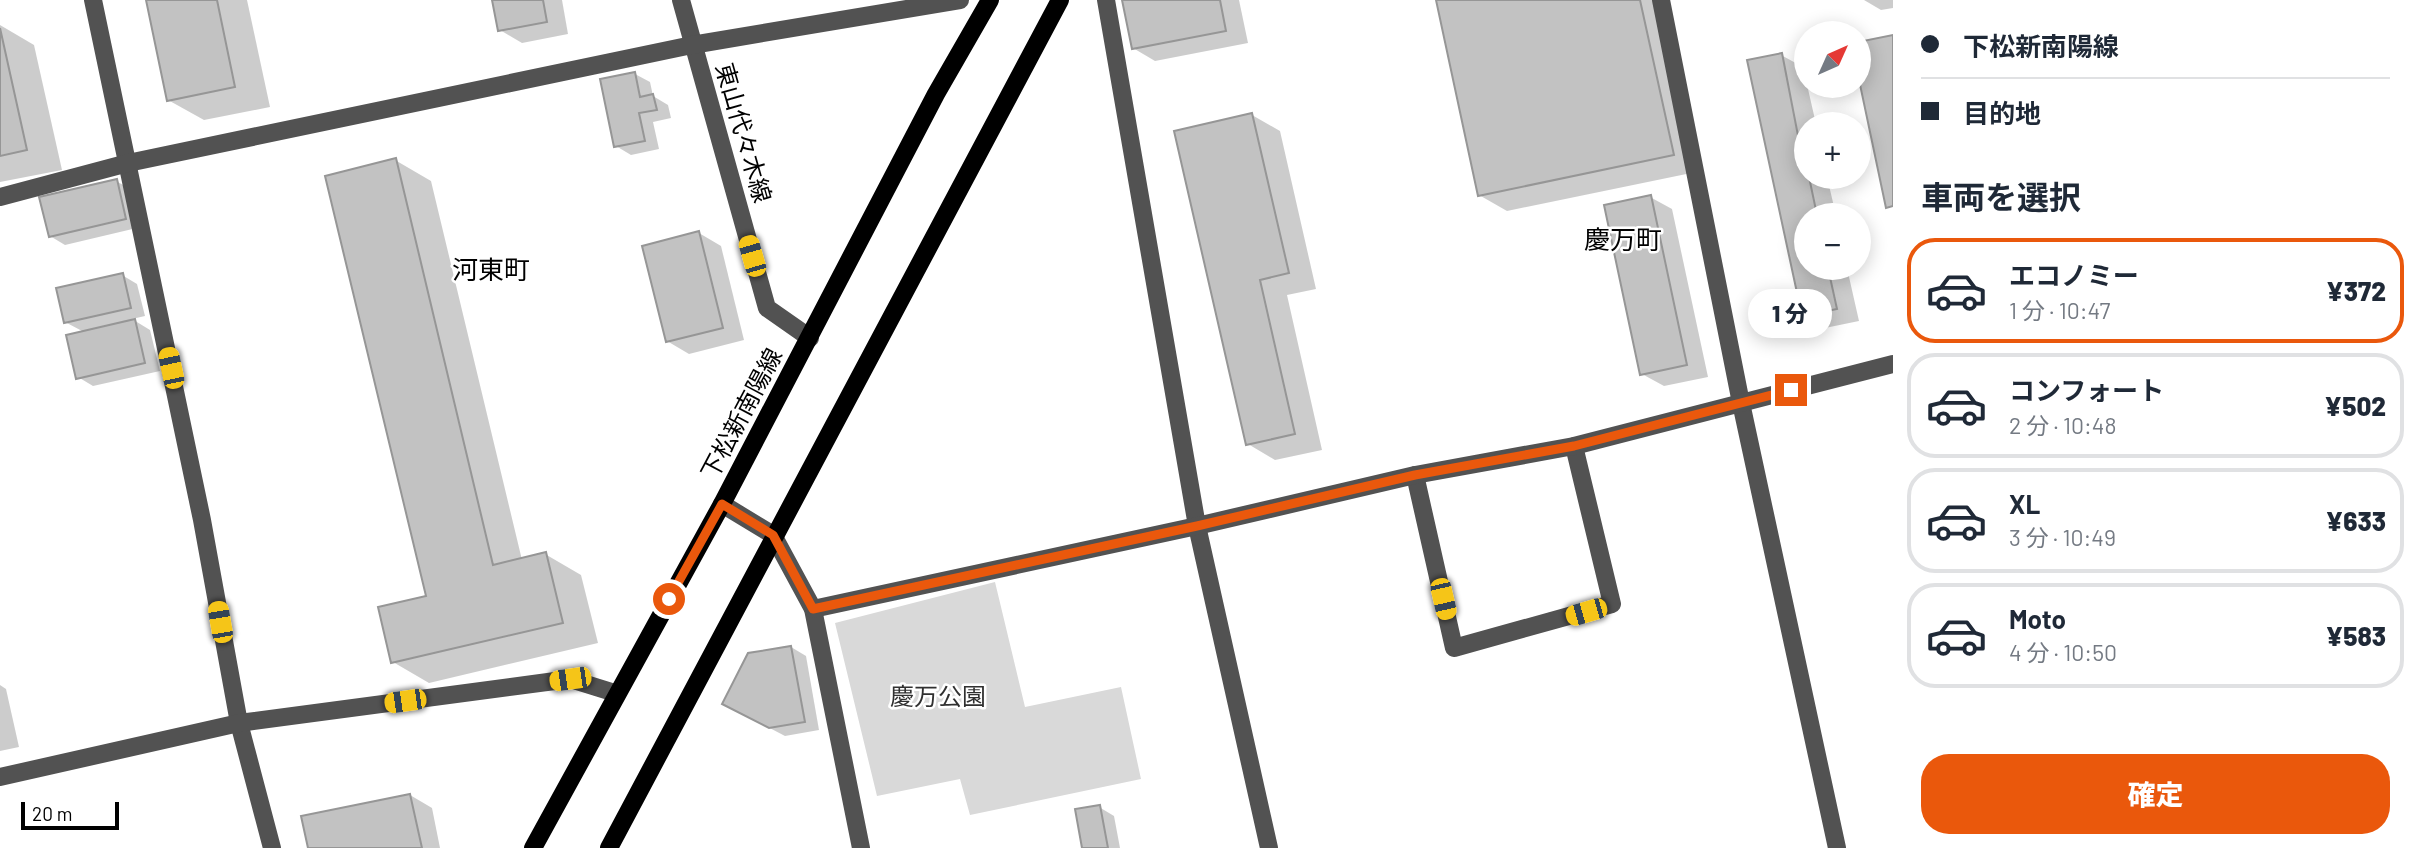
<!DOCTYPE html>
<html lang="ja">
<head>
<meta charset="utf-8">
<style>
	:root { --surface:#fff; --page:#f2f2f3; --text:#1f2937; --muted:#747a83; --line:#e0e1e3; --accent:#ea580c }
	body { margin:0; font-family:Barlow,"Noto Sans JP",sans-serif; background:var(--page); color:var(--text); height:100vh; display:flex; flex-direction:column; font-size:26px; white-space:nowrap }
	* { box-sizing:border-box; margin:0 }
	p { font-size:23px; color:var(--muted) }
	.icon { flex:none; width:38px; height:38px; fill:none; stroke:currentColor; stroke-width:2; stroke-linecap:round; stroke-linejoin:round }
	.map { position:relative; flex:1; overflow:hidden }
	.panel { display:flex; flex-direction:column; background:var(--surface); width:525px }
	.panel>* { flex:none }
	.top-card { display:grid; align-content:center; height:154px; padding:0 28px; background:var(--surface) }
	.needle { width:46px; rotate:45deg }
	.tools { position:absolute; left:1794px; top:21px; display:grid; gap:14px }
	.tools a { display:grid; place-items:center; width:77px; height:77px; border-radius:50%; background:var(--surface); box-shadow:0 4px 18px #0003; font-size:35px }
	.scale { position:absolute; left:21px; bottom:18px; width:98px; box-sizing:border-box; padding-left:7px; border:4px solid #000; border-top:0; font-size:19px; line-height:24px; white-space:nowrap; color:#000; -webkit-text-stroke:5px #fff; paint-order:stroke }
	.end { position:absolute; width:32px; height:32px; margin:-16px; border:9px solid #ea580c; background:#fff; box-shadow:0 0 0 4px #fff }
	.from { border-radius:50% }
	.bubble { position:absolute; height:49px; border-radius:24px; background:var(--surface); box-shadow:0 4px 18px #0003; font-size:23px; font-weight:800; line-height:49px; text-align:center }
	.car { position:absolute; width:21px; height:42px; margin:-21px -10px; border-radius:9px; box-shadow:0 0 5px 2px #0007; background:linear-gradient(#f5c518 24%,#345 0 40%,#f5c518 0 76%,#345 0 86%,#f5c518 0) }
	.top-card b { display:flex; align-items:center; gap:24px; height:66px; font-size:26px }
	.top-card b+b { border-top:2px solid var(--line) }
	.top-card i { width:18px; height:18px; background:var(--text) }
	ul { padding:0; list-style:none }
	li { display:flex; align-items:center; gap:21px; height:105px; margin:0 14px 10px; padding:0 14px; border:4px solid var(--line); border-radius:28px }
	li div { flex:1 }
	li b { display:block; font-size:26px }
	li em { font-style:normal; font-weight:800 }
	li.selected { border-color:var(--accent) }
	li>.icon { width:63px; height:63px; stroke-width:1.5 }
	h2 { padding:0 28px; font-size:32px; line-height:84px }
	.button { display:flex; gap:14px; margin-top:auto; padding:14px 28px }
	.button a { flex:1; height:80px; border-radius:28px; background:var(--accent); color:#fff; font-size:28px; font-weight:800; line-height:80px; text-align:center }
	main { display:flex; flex:1; min-height:0 }
	.map>svg:first-child { display:block }
	.green { fill:#d9d9d9 }
	.shadow { fill:#0003 }
	.building { fill:#c2c2c2; stroke:#969696; stroke-width:2 }
	.lines { fill:none; stroke-linecap:round; stroke-linejoin:round }
	.minor { stroke:#525252; stroke-width:18 }
	.major { stroke:#000; stroke-width:18 }
	.route { stroke:#ea580c; stroke-width:9 }
	.labels { text-anchor:middle; stroke-width:5; stroke-linejoin:round; paint-order:stroke }
	.street-label { font-size:24px; fill:#000; stroke:#fff }
	.park-label { font-size:24px; fill:#303030; stroke:#fff }
	.neighbourhood-label { font-size:26px; fill:#000; stroke:#fff }
</style>
</head>
<body>
<main>
<div class="map">
<svg width="1893" height="848" viewBox="0 0 1893 848">
	<rect width="100%" height="100%" fill="#fff"/>
	<path class="green" d="M995,582L1025,707L1121,687L1141,779L970,815L960,779L877,796L835,623Z"/>
	<g class="shadow">
		<path d="M148,0H247L270,107L204,120L168,100Z"/>
		<path d="M494,0H562L568,34L522,43L500,30Z"/>
		<path d="M1124,0H1239L1248,43L1155,61L1133,48Z"/>
		<path d="M1437,0H1664L1701,171L1507,211L1479,195Z"/>
		<path d="M1864,0H1893V8L1881,10Z"/>
		<path d="M0,25L34,45L62,170L0,182Z"/>
		<path d="M1781,55L1803,67L1816,124H1806V177H1827L1836,215H1806V268H1847L1859,321L1825,328L1803,315Z"/>
		<path d="M635,74L650,82L653,96L668,105L671,118L653,122L659,149L631,155L616,146Z"/>
		<path d="M1252,115L1280,131L1316,289L1287,295L1322,450L1275,460L1248,444Z"/>
		<path d="M395,160L431,181L522,560L545,554L581,575L598,643L429,683L393,662L428,597Z"/>
		<path d="M116,181L132,190L141,227L65,245L50,236Z"/>
		<path d="M1650,197L1672,209L1708,377L1664,386L1642,374Z"/>
		<path d="M699,233L721,246L744,340L689,354L667,341Z"/>
		<path d="M122,275L137,284L145,316L132,319L150,330L160,371L93,386L78,377L84,332L65,322Z"/>
		<path d="M791,647L806,656L819,730L785,736L739,712Z"/>
		<path d="M0,685L6,689L19,747L0,751Z"/>
		<path d="M410,795L432,808L440,848H310Z"/>
		<path d="M1099,807L1114,816L1120,848H1084Z"/>
	</g>
	<g class="building">
		<path d="M146,0H217L235,87L167,101Z"/>
		<path d="M492,0H543L547,22L498,31Z"/>
		<path d="M1122,0H1220L1226,31L1132,49Z"/>
		<path d="M1436,0H1640L1674,155L1478,196Z"/>
		<path d="M0,28L27,150L0,156Z"/>
		<path d="M1893,35V206L1886,208L1858,75V42Z"/>
		<path d="M1782,53L1806,177H1809L1817,215H1806V268H1828L1837,309L1802,316L1747,60Z"/>
		<path d="M635,72L640,97L653,94L657,110L639,113L645,141L614,147L600,79Z"/>
		<path d="M1252,113L1289,273L1260,280L1295,434L1246,445L1174,131Z"/>
		<path d="M396,158L493,565L546,552L563,623L391,663L378,607L426,596L325,176Z"/>
		<path d="M117,179L126,219L49,237L39,197Z"/>
		<path d="M1651,195L1687,365L1640,375L1604,205Z"/>
		<path d="M699,231L723,328L666,342L642,246Z"/>
		<path d="M123,273L131,308L64,323L56,288Z"/>
		<path d="M135,319L145,363L76,379L66,335Z"/>
		<path d="M791,646L805,722L769,728L722,704L748,653Z"/>
		<path d="M410,794L422,848H308L301,816Z"/>
		<path d="M1100,805L1108,848H1082L1075,809Z"/>
	</g>
	<g class="lines">
		<g class="minor">
			<path d="M93,0L202,520L239,723L272,848"/>
			<path d="M681,0L767,308L810,338"/>
			<path d="M1106,0L1197,526L1269,848"/>
			<path d="M1661,0L1741,403L1837,848"/>
			<path d="M0,197L128,163L692,45L960,0"/>
			<path d="M1415,475L1454,648L1612,604L1574,446"/>
			<path d="M722,504L773,535L813,609L861,848"/>
			<path d="M813,609L1197,526L1415,475L1574,446L1893,364"/>
			<path d="M0,777L239,723L570,679L615,693"/>
		</g>
		<g class="major">
			<path d="M533,848L722,504L936,94L990,0"/>
			<path d="M609,848L1060,0"/>
		</g>
	</g>
	<g class="lines">
		<path class="route" d="M669,599L722,504L773,535L813,609L1197,526L1415,475L1574,446L1791,390"/>
	</g>
	<g class="labels">
		<g class="street-label">
			<text transform="translate(743 133) rotate(74)" y="8">東山代々木線</text>
			<text transform="translate(742 414) rotate(-62)" y="8">下松新南陽線</text>
		</g>
		<g class="park-label">
			<text x="938" y="705">慶万公園</text>
		</g>
		<g class="neighbourhood-label">
			<text x="1623" y="249">慶万町</text>
			<text x="491" y="279">河東町</text>
		</g>
	</g>
</svg>
<div class="tools">
<a><svg class="needle" viewBox="-14 -14 28 28"><path d="M0-13l5 13h-10z" fill="#e53935"/><path d="M0 13l5-13h-10z" fill="#747a83"/></svg></a>
<a>+</a>
<a>−</a>
</div>
<div class="scale">20 m</div>
<i class="end from" style="left:669px;top:599px"></i>
<i class="end" style="left:1791px;top:390px"></i>
<div class="bubble" style="left:1748px;top:289px;width:84px">1 分</div>
<i class="car" style="left:752px;top:256px;rotate:344deg"></i>
<i class="car" style="left:171px;top:368px;rotate:348deg"></i>
<i class="car" style="left:1443px;top:599px;rotate:167deg"></i>
<i class="car" style="left:1586px;top:612px;rotate:254deg"></i>
<i class="car" style="left:220px;top:622px;rotate:350deg"></i>
<i class="car" style="left:570px;top:679px;rotate:262deg"></i>
<i class="car" style="left:405px;top:701px;rotate:262deg"></i>
</div>
<section class="panel">
<div class="top-card">
<b><i class="from"></i>下松新南陽線</b>
<b><i></i>目的地</b>
</div>
<h2>車両を選択</h2>
<ul>
<li class="selected"><svg class="icon" aria-label="car" viewBox="0 0 24 24"><path d="M5 17H2v-5l4-1 3-4h7l3 4 3 1v5h-3M9 17h6M6 11h13"/><circle cx="7" cy="17" r="2"/><circle cx="17" cy="17" r="2"/></svg><div><b>エコノミー</b><p>1 分 · 10:47</p></div><em>¥372</em></li>
<li><svg class="icon" aria-label="car" viewBox="0 0 24 24"><path d="M5 17H2v-5l4-1 3-4h7l3 4 3 1v5h-3M9 17h6M6 11h13"/><circle cx="7" cy="17" r="2"/><circle cx="17" cy="17" r="2"/></svg><div><b>コンフォート</b><p>2 分 · 10:48</p></div><em>¥502</em></li>
<li><svg class="icon" aria-label="car" viewBox="0 0 24 24"><path d="M5 17H2v-5l4-1 3-4h7l3 4 3 1v5h-3M9 17h6M6 11h13"/><circle cx="7" cy="17" r="2"/><circle cx="17" cy="17" r="2"/></svg><div><b>XL</b><p>3 分 · 10:49</p></div><em>¥633</em></li>
<li><svg class="icon" aria-label="car" viewBox="0 0 24 24"><path d="M5 17H2v-5l4-1 3-4h7l3 4 3 1v5h-3M9 17h6M6 11h13"/><circle cx="7" cy="17" r="2"/><circle cx="17" cy="17" r="2"/></svg><div><b>Moto</b><p>4 分 · 10:50</p></div><em>¥583</em></li>
</ul>
<div class="button"><a>確定</a></div>
</section>
</main>
</body>
</html>
